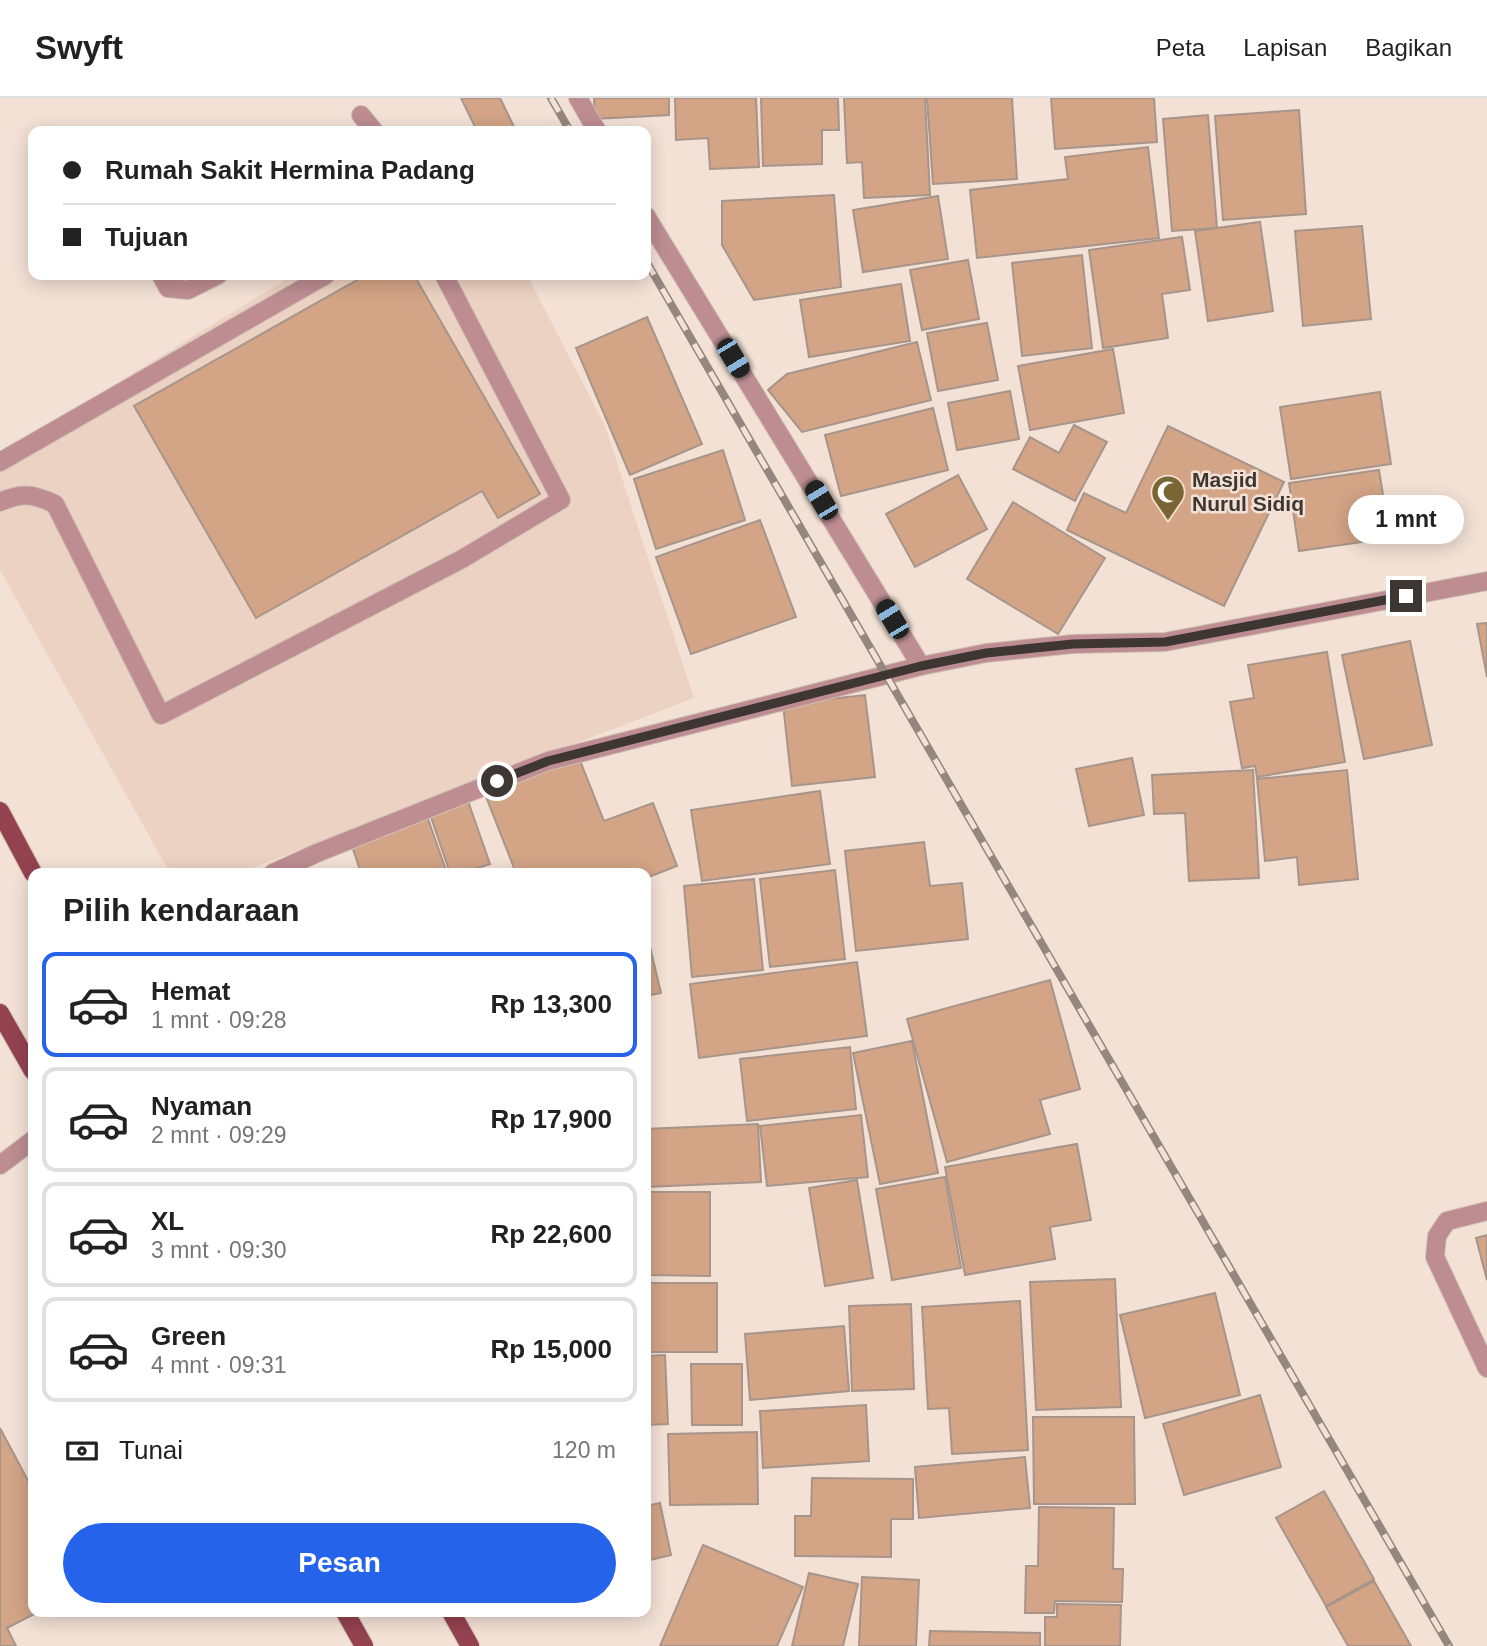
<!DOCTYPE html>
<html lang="id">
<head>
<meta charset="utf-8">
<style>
	:root { --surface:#fff; --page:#f2f2f2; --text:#222; --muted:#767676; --line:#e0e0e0; --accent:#2563eb }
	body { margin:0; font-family:Arial,sans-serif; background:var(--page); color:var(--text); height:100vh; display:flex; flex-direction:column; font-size:26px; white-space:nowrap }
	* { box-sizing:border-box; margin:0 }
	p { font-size:23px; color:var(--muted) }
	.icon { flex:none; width:38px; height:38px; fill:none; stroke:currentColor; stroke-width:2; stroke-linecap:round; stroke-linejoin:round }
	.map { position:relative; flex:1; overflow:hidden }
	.sheet { position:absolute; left:28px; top:770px; width:623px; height:749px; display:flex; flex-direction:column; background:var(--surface); border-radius:14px; box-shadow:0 4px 18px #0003 }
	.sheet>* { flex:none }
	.guide { position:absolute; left:28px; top:28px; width:623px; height:154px; border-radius:14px; box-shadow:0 4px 18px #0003; display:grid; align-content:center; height:154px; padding:0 35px; background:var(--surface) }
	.end { position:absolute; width:32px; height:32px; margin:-16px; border:9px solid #3e3632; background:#fff; box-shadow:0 0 0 4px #fff }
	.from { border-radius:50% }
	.bubble { position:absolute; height:49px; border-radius:24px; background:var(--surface); box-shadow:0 4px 18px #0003; font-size:23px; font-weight:700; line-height:49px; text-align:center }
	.car { position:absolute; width:21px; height:42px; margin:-21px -10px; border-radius:9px; box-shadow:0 0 5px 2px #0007; background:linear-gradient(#222 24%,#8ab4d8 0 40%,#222 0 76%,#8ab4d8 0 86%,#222 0) }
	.guide b { display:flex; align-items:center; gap:24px; height:66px; font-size:26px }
	.guide b+b { border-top:2px solid var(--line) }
	.guide i { width:18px; height:18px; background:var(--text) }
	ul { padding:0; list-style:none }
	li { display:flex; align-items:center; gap:21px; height:105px; margin:0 14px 10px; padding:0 21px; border:4px solid var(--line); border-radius:14px }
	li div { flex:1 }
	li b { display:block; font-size:26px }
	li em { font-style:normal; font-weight:700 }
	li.selected { border-color:var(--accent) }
	li>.icon { width:63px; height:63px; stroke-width:1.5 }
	h2 { padding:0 35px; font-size:32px; line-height:84px }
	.pay { display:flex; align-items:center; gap:18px; height:77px; padding:0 35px; font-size:26px }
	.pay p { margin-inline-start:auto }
	.primary-button { display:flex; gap:14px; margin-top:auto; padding:14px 35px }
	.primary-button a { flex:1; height:80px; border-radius:42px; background:var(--accent); color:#fff; font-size:28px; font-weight:700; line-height:80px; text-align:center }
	header { display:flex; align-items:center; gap:42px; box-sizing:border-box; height:98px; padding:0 35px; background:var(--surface); border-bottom:2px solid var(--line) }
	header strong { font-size:33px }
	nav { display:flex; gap:38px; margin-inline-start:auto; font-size:24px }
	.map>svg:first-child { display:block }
	.built { fill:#ecd2c2 }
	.building { fill:#d3a486; stroke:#a7958b; stroke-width:2 }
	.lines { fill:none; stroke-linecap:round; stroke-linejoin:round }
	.lane-casing { stroke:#cfbfb4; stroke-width:20 }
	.street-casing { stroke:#cfbfb4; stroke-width:20 }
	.primary-casing { stroke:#cfbfb4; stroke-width:20 }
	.lane { stroke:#bd8d92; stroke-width:18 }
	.street { stroke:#bd8d92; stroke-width:18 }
	.primary { stroke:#944250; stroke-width:18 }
	.rail-casing { stroke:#93877f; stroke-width:8 }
	.rail { stroke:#f3e1d5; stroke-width:5; stroke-dasharray:16; stroke-linecap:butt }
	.route { stroke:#3e3632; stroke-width:9 }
	.labels { text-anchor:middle; stroke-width:5; stroke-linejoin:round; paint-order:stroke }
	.poi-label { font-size:21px; font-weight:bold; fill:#3e3632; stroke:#f3e1d5; text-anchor:start }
</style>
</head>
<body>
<header>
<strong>Swyft</strong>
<nav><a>Peta</a><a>Lapisan</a><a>Bagikan</a></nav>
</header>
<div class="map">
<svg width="1487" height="1548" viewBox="0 0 1487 1548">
	<rect width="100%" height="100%" fill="#f3e1d5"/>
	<path class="built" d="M293,177H527L605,328L694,600L239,775H170L0,472V357Z"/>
	<g class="building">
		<path d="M461,0H500L516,33H477Z"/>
		<path d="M594,0H669V17L595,21Z"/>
		<path d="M675,0H756L759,69L710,71L708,40L676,42Z"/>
		<path d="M761,0H838L839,32H822V66L763,68Z"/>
		<path d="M844,0H925L930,97L864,100L862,64L847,65Z"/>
		<path d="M927,0H1012L1017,81L933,86Z"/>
		<path d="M1051,0H1154L1157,44L1055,51Z"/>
		<path d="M1299,12L1306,116L1223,122L1215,18Z"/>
		<path d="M1208,17L1217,130L1172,133L1163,21Z"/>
		<path d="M1148,49L1159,140L977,160L970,92L1068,81L1065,59Z"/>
		<path d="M834,97L841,189L754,202L722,147V103Z"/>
		<path d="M938,98L948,161L863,174L853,112Z"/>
		<path d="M1260,124L1273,213L1208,223L1195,133Z"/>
		<path d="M1362,128L1371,221L1303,228L1295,133Z"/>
		<path d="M1182,139L1190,192L1162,196L1168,240L1103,250L1089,152Z"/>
		<path d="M1082,157L1092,250L1022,258L1012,165Z"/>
		<path d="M968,162L979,221L922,232L910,172Z"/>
		<path d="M366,177H414L540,396L498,420L482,393L256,520L134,308Z"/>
		<path d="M901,186L910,243L809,259L800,202Z"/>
		<path d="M647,219L702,346L630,377L576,250Z"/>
		<path d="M987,225L998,282L938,293L927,235Z"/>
		<path d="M917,244L931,302L802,334L768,292L787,276Z"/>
		<path d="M1113,251L1124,315L1030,332L1018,268Z"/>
		<path d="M1010,293L1019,341L957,352L948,305Z"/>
		<path d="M1380,294L1391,366L1291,381L1280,309Z"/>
		<path d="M933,310L948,372L841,398L825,337Z"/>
		<path d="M1074,327L1107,344L1075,403L1013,371L1030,339L1059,355Z"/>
		<path d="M1168,328L1284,384L1224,508L1067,432L1084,395L1126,415Z"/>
		<path d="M723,352L745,422L656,451L634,381Z"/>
		<path d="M1379,372L1390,440L1299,453L1289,385Z"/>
		<path d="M958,377L987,431L915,469L886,416Z"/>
		<path d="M1013,404L1105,460L1058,536L967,481Z"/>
		<path d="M760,422L796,519L691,556L656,459Z"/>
		<path d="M1487,525V579L1477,526Z"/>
		<path d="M1410,543L1432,647L1364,661L1342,557Z"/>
		<path d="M1327,554L1345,664L1257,679L1255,668L1242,670L1230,604L1254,600L1248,567Z"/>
		<path d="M865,597L875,679L792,688L783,606Z"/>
		<path d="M579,660L604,723L653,705L677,768L646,780V775H516L485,696Z"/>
		<path d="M1132,660L1144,717L1089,728L1076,671Z"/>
		<path d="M1253,672L1259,780L1189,783L1185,715L1154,716L1152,677Z"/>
		<path d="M1347,672L1358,781L1299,787L1297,759L1265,763L1257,681Z"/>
		<path d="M820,693L830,766L702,783L691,712Z"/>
		<path d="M468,703L490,766L462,775H450L430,716Z"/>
		<path d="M427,718L447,775H361L351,745Z"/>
		<path d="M924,744L930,788L962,785L968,841L856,853L845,753Z"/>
		<path d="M835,772L845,861L770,869L760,781Z"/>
		<path d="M754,781L763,872L692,879L684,788Z"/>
		<path d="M646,832L661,895L646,898Z"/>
		<path d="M857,864L867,938L699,960L690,886Z"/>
		<path d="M1050,882L1080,991L1040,1002L1050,1036L947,1064L907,921Z"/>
		<path d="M912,943L938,1075L880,1086L853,955Z"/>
		<path d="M850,949L856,1011L747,1023L740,961Z"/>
		<path d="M861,1017L868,1079L767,1088L760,1028Z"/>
		<path d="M758,1026L761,1084L646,1089V1031Z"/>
		<path d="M1077,1046L1091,1122L1050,1129L1055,1161L965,1177L945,1069Z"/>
		<path d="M945,1079L961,1170L892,1182L876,1091Z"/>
		<path d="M857,1082L873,1180L825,1188L809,1090Z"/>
		<path d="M646,1094H710V1178L646,1177Z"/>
		<path d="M1487,1137V1182L1476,1140Z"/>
		<path d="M1115,1181L1121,1309L1036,1312L1030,1184Z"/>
		<rect x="646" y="1185" width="71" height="69"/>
		<path d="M1215,1195L1240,1297L1145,1320L1120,1217Z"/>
		<path d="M1020,1203L1028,1352L952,1356L949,1310L928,1311L922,1209Z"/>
		<path d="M911,1206L914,1291L852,1293L849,1208Z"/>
		<path d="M844,1228L849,1293L750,1302L745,1236Z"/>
		<path d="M665,1257L668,1326L646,1327V1258Z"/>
		<path d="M691,1266H742V1327H692Z"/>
		<path d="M1260,1297L1281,1369L1184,1397L1163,1326Z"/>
		<path d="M866,1307L869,1363L763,1370L760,1313Z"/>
		<path d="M1033,1319H1134L1135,1406H1034Z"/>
		<path d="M0,1330L33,1392V1514H38L7,1530L16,1548H0Z"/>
		<path d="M757,1334L758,1406L670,1407L668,1336Z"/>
		<path d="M1025,1359L1030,1410L919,1420L915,1369Z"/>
		<path d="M812,1380L913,1381V1421H891V1459L795,1458V1418H811Z"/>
		<path d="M1324,1393L1374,1481L1326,1508L1276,1420Z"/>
		<path d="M660,1405L671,1457L646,1463V1408Z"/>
		<path d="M1039,1409L1114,1410L1113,1471H1123L1122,1504L1055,1503L1054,1515H1025L1026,1468H1038Z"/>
		<path d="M703,1447L803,1489L777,1548H660Z"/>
		<path d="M809,1475L858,1486L843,1548H792Z"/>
		<path d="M862,1479L919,1482L916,1548H859Z"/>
		<path d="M1374,1483L1411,1548H1348L1326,1509Z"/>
		<path d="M1057,1506L1121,1507L1120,1548H1045V1519H1057Z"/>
		<path d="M930,1533L1040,1535V1548H929Z"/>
	</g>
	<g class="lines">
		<g class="lane-casing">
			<g id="lane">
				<path d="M361,17L374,33"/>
				<path d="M161,177L168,190L188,192L218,177"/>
				<path d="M0,364L326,177"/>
				<path d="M0,404C22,394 33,396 55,406L161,617L462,461L561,402L444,177"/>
				<path d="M0,1067L33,1042"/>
			</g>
		</g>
		<g class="street-casing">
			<g id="street">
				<path d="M578,0L597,33"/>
				<path d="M646,118L921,568"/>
				<path d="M273,775L317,755L548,663L921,568L986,555L1073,546L1165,544L1487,483"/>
				<path d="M1487,1113L1447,1123L1437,1138L1435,1159L1487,1270"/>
			</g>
		</g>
		<g class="primary-casing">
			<g id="primary">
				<path d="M0,713L33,775"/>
				<path d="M0,915L33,973"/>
				<path d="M345,1514L364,1548"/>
				<path d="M451,1514L470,1548"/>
			</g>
		</g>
		<use href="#lane" class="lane"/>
		<use href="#street" class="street"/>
		<use href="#primary" class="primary"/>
		<g class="rail-casing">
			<g id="rail">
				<path d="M551,0L570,33"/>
				<path d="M646,163L1449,1548"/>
			</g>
		</g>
		<use href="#rail" class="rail"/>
	</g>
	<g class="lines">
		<path class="route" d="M497,683L548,663L921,568L986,555L1073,546L1165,544L1406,498"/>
	</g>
	<defs>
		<g id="mosque-pin" transform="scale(1.75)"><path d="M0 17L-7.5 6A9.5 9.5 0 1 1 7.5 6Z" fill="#7a6534" stroke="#f3e1d5"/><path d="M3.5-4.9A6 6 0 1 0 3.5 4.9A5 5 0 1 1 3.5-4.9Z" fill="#fff"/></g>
	</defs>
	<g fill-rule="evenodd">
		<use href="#mosque-pin" x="1168" y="394"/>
	</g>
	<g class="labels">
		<g class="poi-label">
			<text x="1192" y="389">Masjid<tspan x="1192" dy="24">Nurul Sidiq</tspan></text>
		</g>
	</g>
</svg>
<i class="end from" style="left:497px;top:683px"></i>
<i class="end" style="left:1406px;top:498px"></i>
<div class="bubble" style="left:1348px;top:397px;width:116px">1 mnt</div>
<i class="car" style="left:733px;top:260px;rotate:149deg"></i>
<i class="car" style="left:821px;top:402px;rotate:329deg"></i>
<i class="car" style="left:892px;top:521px;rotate:329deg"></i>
<div class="guide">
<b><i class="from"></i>Rumah Sakit Hermina Padang</b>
<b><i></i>Tujuan</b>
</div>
<section class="sheet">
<h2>Pilih kendaraan</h2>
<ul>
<li class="selected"><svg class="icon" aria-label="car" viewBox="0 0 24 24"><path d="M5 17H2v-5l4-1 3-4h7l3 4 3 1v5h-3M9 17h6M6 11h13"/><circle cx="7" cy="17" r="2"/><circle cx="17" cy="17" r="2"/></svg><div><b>Hemat</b><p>1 mnt · 09:28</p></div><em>Rp 13,300</em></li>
<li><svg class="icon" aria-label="car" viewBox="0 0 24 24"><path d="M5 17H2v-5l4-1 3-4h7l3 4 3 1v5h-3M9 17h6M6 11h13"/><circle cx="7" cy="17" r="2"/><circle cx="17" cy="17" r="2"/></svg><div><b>Nyaman</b><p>2 mnt · 09:29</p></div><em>Rp 17,900</em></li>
<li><svg class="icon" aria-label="car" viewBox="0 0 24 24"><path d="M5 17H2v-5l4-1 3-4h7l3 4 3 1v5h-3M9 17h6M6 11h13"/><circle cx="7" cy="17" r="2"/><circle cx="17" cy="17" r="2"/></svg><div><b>XL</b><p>3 mnt · 09:30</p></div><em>Rp 22,600</em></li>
<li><svg class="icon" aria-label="car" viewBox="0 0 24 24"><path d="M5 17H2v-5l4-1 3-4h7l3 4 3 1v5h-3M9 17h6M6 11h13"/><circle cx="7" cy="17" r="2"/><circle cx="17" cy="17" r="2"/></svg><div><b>Green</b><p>4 mnt · 09:31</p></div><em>Rp 15,000</em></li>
</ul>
<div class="pay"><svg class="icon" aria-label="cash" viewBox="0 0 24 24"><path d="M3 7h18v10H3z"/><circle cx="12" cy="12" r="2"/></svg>Tunai<p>120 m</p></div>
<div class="primary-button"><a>Pesan</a></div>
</section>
</div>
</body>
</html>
